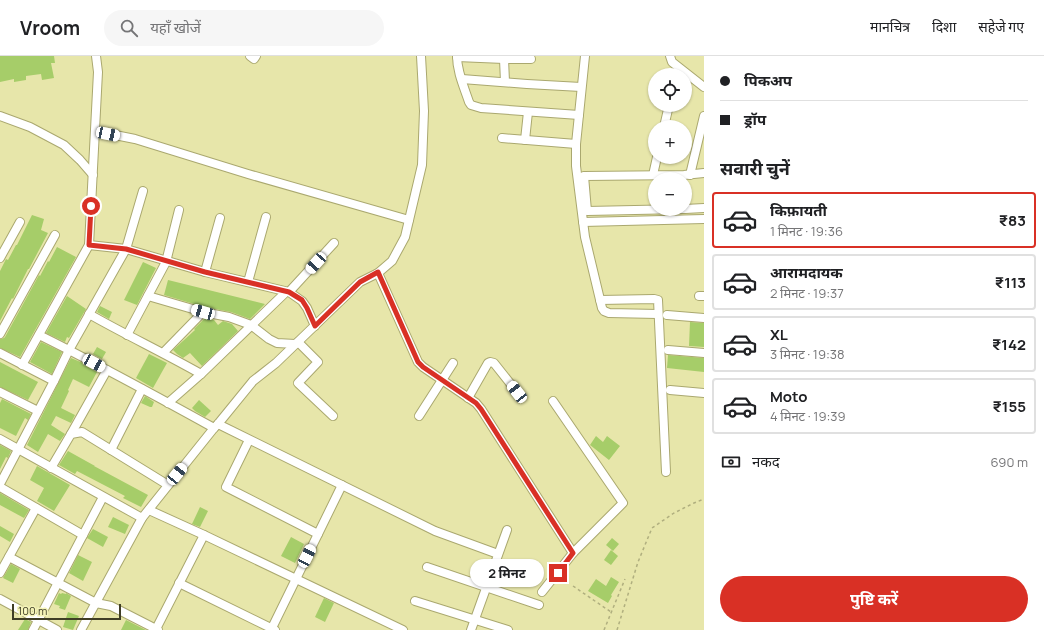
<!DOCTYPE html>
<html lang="hi">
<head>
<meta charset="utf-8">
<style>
	:root { --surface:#fff; --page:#f6f6f6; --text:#202124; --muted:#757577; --line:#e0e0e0; --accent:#d93025 }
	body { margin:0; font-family:Manrope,"Noto Sans Devanagari",sans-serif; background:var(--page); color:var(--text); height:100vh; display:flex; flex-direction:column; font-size:15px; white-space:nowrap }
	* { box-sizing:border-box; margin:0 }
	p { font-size:13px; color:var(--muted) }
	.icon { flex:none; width:22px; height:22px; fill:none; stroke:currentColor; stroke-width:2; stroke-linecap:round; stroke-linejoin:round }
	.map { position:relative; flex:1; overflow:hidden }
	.drawer { display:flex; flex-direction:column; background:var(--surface); width:340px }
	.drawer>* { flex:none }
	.top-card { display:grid; align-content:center; height:88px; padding:0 16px; background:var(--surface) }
	.fabs { position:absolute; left:648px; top:12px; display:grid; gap:8px }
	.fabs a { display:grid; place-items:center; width:44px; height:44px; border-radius:50%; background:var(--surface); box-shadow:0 1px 3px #0004; font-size:20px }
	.scale { position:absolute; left:12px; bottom:10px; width:109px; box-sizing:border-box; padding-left:4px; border:2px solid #3f3e26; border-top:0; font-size:11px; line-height:14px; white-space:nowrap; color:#3f3e26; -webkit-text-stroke:3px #f4f3b7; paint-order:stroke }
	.end { position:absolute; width:18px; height:18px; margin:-9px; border:5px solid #d93025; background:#fff; box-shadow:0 0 0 2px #fff }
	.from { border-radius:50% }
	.bubble { position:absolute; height:28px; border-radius:14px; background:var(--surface); box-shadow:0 1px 3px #0004; font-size:13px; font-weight:700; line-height:28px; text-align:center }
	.car { position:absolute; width:12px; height:24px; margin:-12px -6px; border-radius:5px; box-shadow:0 0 3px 1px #0007; background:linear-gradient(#fff 24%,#345 0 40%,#fff 0 76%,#345 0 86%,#fff 0) }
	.top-card b { display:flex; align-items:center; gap:14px; height:38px; font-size:15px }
	.top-card b+b { border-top:1px solid var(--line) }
	.top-card i { width:10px; height:10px; background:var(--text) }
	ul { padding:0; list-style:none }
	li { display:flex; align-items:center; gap:12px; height:56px; margin:0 8px 6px; padding:0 8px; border:2px solid var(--line); border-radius:4px }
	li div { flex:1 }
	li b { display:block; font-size:15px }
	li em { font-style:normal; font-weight:700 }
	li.active { border-color:var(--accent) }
	li>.icon { width:36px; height:36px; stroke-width:1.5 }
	h2 { padding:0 16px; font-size:18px; line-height:48px }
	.pay { display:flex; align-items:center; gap:10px; height:44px; padding:0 16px; font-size:15px }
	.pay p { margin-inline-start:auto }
	.primary-button { display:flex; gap:8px; margin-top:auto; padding:8px 16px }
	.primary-button a { flex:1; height:46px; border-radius:24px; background:var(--accent); color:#fff; font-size:16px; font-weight:700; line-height:46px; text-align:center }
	header { display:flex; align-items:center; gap:24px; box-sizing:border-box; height:56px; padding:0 20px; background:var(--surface); border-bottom:1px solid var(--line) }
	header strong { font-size:19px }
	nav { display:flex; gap:22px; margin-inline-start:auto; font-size:14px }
	.search { width:280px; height:36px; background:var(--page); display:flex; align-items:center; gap:10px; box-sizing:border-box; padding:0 14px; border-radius:22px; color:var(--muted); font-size:15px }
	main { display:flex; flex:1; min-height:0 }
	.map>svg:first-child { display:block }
	.building { fill:#a6cd69 }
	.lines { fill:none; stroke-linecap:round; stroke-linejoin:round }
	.minor-casing { stroke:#aaa86f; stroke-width:10 }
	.path { stroke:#b0af7f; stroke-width:1.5; stroke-dasharray:3 3; stroke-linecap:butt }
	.minor { stroke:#fff; stroke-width:8 }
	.route { stroke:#d93025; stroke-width:5 }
</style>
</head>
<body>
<header>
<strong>Vroom</strong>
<div class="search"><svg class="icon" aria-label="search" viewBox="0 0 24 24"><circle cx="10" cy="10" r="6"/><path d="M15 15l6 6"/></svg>यहाँ खोजें</div>
<nav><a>मानचित्र</a><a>दिशा</a><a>सहेजे गए</a></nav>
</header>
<main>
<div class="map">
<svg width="704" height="574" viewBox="0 0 704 574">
	<rect width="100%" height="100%" fill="#e7e6aa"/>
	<g class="building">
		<path d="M0,0H54L55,7H51L54,22L42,24L41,18L26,20V24L14,26V23L0,26Z"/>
		<path d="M32,159L44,163L41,174L48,177L29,213H28L13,243L12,242L0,265V215L6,203L8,204L16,189H17Z"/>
		<path d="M57,191L76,201L20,301L0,292V283L4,282L5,281L39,219L40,220L48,205L49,206Z"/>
		<path d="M143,206L156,212L137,249L124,244Z"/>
		<path d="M168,224L265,248L250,263L231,256L204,251L164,239Z"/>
		<path d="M67,240L86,253L69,282L67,281L65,286L46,277Z"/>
		<path d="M100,250L112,256L109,263L97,256Z"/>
		<path d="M205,262L214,264L218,269L223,265L232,268L238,275L202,310L190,297L183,302L177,298L173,294L195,274L194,273Z"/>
		<path d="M690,266L704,267V291L689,290Z"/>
		<path d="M41,286L62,296L52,318L30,306Z"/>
		<path d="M97,291L106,296L102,303L93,298Z"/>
		<path d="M149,298L167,307L153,332L136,322Z"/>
		<path d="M668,299L704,302V316L667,312Z"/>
		<path d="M71,302L83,307L82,308L97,316L89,331L73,323L68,334L69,335L61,352L75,359L71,367L56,360L51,369L65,378L60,385L48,378L38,396L27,389Z"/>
		<path d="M0,306L38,326L28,344L0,331Z"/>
		<path d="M145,340L154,346L152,351H150L141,347Z"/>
		<path d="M2,343L31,358L28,364L25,362L16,380L0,372V347Z"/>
		<path d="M199,344L211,355L205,361L195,355L192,352Z"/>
		<path d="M596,380L603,386L607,380L620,390L609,404L590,389Z"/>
		<path d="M0,389L11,395L8,402L6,401L0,413Z"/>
		<path d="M68,395L95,410H94L148,439L141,451L123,442L125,440L77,415L75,418L59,409Z"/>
		<path d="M37,410L70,429L54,455L37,445L44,432L30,424Z"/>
		<path d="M0,437L29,454L24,462L0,449Z"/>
		<path d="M200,451L208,455L200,471L192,468Z"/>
		<path d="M113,461L129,469L125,478L108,471Z"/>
		<path d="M0,470L14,478L10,486L0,480Z"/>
		<path d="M93,473L108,481L103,491L87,482Z"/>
		<path d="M291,481L304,488L295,507L281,500Z"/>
		<path d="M612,482L619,488L613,495L606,489Z"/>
		<path d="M611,494L618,500L611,509L604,504Z"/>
		<path d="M78,499L92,506L83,525L69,517Z"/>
		<path d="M11,508L20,513L13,527L3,522Z"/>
		<path d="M611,521L619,526L611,539L612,540L608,547L588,535L596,523L606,530Z"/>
		<path d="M59,537L61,538L62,537L66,538V537L71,540L65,554L59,552L60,550L54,548Z"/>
		<path d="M324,542L334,547L325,566L315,561Z"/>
		<path d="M68,556L79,560L73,574L63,571Z"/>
		<path d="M25,563L31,566L28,574H18Z"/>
		<path d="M126,564L146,574H121Z"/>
	</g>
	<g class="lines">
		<g class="minor-casing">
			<g id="minor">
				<path d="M250,0L254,3L256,0"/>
				<path d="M457,0C457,16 464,31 469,46L471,49L481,52L579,59"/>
				<path d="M585,0L576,88V110L585,181L602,252L604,255L609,257L658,258"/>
				<path d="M670,0L672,6L704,31"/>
				<path d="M457,1L504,3H531"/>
				<path d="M504,3L505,26"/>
				<path d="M462,23L527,28L581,31"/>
				<path d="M0,60L30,71L64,89L80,104L93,119"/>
				<path d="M664,71L669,49"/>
				<path d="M95,75L135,83L248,118L409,164"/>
				<path d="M502,82L576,88"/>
				<path d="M525,84L528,56"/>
				<path d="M653,119L657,101"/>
				<path d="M690,119L704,60"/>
				<path d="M683,153L587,155L584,120L684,119L704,117"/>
				<path d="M685,153L704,152"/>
				<path d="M583,166L704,163"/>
				<path d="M89,189L126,193L205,216L289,236L302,245L307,252L315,270"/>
				<path d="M0,202L20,166"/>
				<path d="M205,216L220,162"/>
				<path d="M378,217L418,306L423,311L476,347L481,353L573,497"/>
				<path d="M248,226L266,161"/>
				<path d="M289,236L334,187"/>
				<path d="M148,240L203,256L229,261L251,269L269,283L277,287L295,288"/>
				<path d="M699,240H704"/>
				<path d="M600,244L654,243L658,244L666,416"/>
				<path d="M89,258C126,279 164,297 201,318"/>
				<path d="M667,259L704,262"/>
				<path d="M0,278L55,179"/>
				<path d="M39,279C98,308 156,340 214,372"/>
				<path d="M127,279L166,206L179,154"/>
				<path d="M298,286L318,306L298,327L333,360"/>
				<path d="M668,294L704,297"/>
				<path d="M0,297L54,325"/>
				<path d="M163,297L203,256"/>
				<path d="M22,309L89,189L98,16L96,0"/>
				<path d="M670,334L704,337"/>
				<path d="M0,336L38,355"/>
				<path d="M468,342L488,307L490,306L494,307L517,336"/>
				<path d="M168,347L201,318L286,236"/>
				<path d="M419,360L453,307"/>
				<path d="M218,368L435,475L498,498"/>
				<path d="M71,378L107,314"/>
				<path d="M0,383L142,462"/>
				<path d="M249,384L226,431L318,478"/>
				<path d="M111,394L142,333"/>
				<path d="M51,412L71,378L82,376L168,429"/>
				<path d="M0,428L54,325L69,294L126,193L143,135"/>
				<path d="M0,431L83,479"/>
				<path d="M149,454L204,479L403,574"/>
				<path d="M9,501L96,547L111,550L158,574"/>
				<path d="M427,511L539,549"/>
				<path d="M0,517L36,452"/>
				<path d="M179,527L275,574"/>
				<path d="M542,536L573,497L623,447L553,345"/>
				<path d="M0,543L57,574"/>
				<path d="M415,545L508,574"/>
				<path d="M156,573L204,479"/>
				<path d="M33,574L103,441"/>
				<path d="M81,574L142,462L214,372L218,368L253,325L276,307L360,226L378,217L392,205L405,181L422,109L424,55L422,18L421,0"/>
				<path d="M271,574L342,429"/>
				<path d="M471,574L507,474"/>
			</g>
		</g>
		<g class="path">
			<path d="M573,530L611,556"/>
			<path d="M604,574L625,523"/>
			<path d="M617,574L638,506L652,472L674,457L694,447L704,443"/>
		</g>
		<use href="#minor" class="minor"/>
	</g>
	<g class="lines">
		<path class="route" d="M91,150L89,189L126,193L205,216L289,236L302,244L307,252L315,270L360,226L378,216L418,306L423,311L476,347L481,353L573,497L558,517"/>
	</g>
</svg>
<div class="fabs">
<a><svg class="icon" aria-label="locate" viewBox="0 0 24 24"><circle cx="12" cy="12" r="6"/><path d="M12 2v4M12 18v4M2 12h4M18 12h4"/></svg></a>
<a>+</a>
<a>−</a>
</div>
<div class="scale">100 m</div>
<i class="end from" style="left:91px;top:150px"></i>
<i class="end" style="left:558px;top:517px"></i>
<div class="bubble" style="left:470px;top:503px;width:74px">2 मिनट</div>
<i class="car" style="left:108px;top:78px;rotate:102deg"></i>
<i class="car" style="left:316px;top:207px;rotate:222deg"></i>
<i class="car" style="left:203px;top:256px;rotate:286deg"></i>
<i class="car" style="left:94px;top:307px;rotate:118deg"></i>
<i class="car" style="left:517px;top:336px;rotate:322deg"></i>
<i class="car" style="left:177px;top:418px;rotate:39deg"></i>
<i class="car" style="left:307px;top:500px;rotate:27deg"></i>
</div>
<section class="drawer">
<div class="top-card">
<b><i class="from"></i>पिकअप</b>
<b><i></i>ड्रॉप</b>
</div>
<h2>सवारी चुनें</h2>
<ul>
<li class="active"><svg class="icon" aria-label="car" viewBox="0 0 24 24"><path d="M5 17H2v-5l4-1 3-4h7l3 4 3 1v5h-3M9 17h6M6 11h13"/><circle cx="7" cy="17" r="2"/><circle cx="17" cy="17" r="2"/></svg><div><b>किफ़ायती</b><p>1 मिनट · 19:36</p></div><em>₹83</em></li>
<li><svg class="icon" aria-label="car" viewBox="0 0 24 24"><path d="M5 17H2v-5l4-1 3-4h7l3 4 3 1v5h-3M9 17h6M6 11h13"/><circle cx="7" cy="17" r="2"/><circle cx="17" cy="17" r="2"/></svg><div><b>आरामदायक</b><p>2 मिनट · 19:37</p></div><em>₹113</em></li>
<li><svg class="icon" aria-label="car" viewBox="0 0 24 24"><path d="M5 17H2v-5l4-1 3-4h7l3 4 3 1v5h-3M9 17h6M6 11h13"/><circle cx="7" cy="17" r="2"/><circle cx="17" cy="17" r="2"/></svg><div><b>XL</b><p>3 मिनट · 19:38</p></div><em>₹142</em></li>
<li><svg class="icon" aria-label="car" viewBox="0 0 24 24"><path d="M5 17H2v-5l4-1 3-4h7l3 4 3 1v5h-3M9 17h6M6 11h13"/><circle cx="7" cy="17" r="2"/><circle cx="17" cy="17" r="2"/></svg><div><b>Moto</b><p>4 मिनट · 19:39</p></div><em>₹155</em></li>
</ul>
<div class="pay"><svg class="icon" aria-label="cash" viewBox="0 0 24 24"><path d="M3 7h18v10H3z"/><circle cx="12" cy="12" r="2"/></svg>नकद<p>690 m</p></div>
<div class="primary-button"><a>पुष्टि करें</a></div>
</section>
</main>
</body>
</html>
